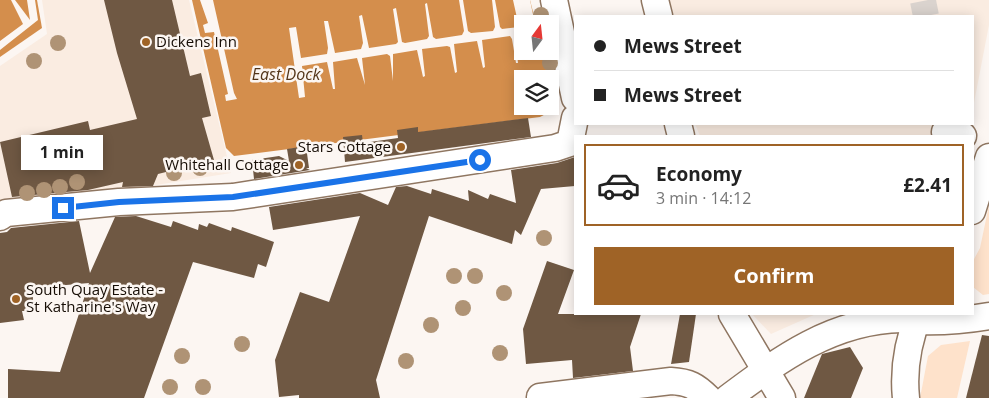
<!DOCTYPE html>
<html lang="en">
<head>
<meta charset="utf-8">
<style>
	:root { --surface:#fff; --page:#f2f2f2; --text:#222; --muted:#767676; --line:#e0e0e0; --accent:#9f6326 }
	body { margin:0; font-family:"Open Sans",sans-serif; background:var(--page); color:var(--text); height:100vh; display:flex; flex-direction:column; font-size:19px; white-space:nowrap }
	* { box-sizing:border-box; margin:0 }
	p { font-size:16px; color:var(--muted) }
	.icon { flex:none; width:28px; height:28px; fill:none; stroke:currentColor; stroke-width:2; stroke-linecap:round; stroke-linejoin:round }
	.map { position:relative; flex:1; overflow:hidden }
	.details { position:absolute; left:574px; top:135px; width:400px; height:180px; display:flex; flex-direction:column; background:var(--surface); border-radius:0px; box-shadow:0 2px 12px #0003 }
	.details>* { flex:none }
	.top-card { position:absolute; left:574px; top:15px; width:400px; height:110px; border-radius:0px; box-shadow:0 2px 12px #0003; display:grid; align-content:center; height:110px; padding:0 20px; background:var(--surface) }
	.needle { width:32px; rotate:15deg }
	.controls { position:absolute; left:514px; top:15px; display:grid; gap:10px }
	.controls a { display:grid; place-items:center; width:45px; height:45px; border-radius:0px; background:var(--surface); box-shadow:0 2px 12px #0003; font-size:25px }
	.end { position:absolute; width:22px; height:22px; margin:-11px; border:6px solid #1a73e8; background:#fff; box-shadow:0 0 0 2px #fff }
	.from { border-radius:50% }
	.bubble { position:absolute; height:35px; border-radius:0px; background:var(--surface); box-shadow:0 2px 12px #0003; font-size:16px; font-weight:700; line-height:35px; text-align:center }
	.top-card b { display:flex; align-items:center; gap:18px; height:48px; font-size:19px }
	.top-card b+b { border-top:1px solid var(--line) }
	.top-card i { width:12px; height:12px; background:var(--text) }
	ul { padding:9px 0 0; list-style:none }
	li { display:flex; align-items:center; gap:15px; height:82px; margin:0 10px 8px; padding:0 10px; border:2px solid transparent; border-radius:0px }
	li div { flex:1 }
	li b { display:block; font-size:19px }
	li em { font-style:normal; font-weight:700 }
	li.active { border-color:var(--accent) }
	li>.icon { width:45px; height:45px; stroke-width:1.5 }
	.cta { display:flex; gap:10px; margin-top:auto; padding:10px 20px }
	.cta a { flex:1; height:58px; border-radius:0px; background:var(--accent); color:#fff; font-size:20px; font-weight:700; line-height:58px; text-align:center }
	.map>svg:first-child { display:block }
	.built { fill:#faece1 }
	.green { fill:#fee2cb }
	.water { fill:#d48e4c }
	.pier { fill:#fcf6f2 }
	.building { fill:#6f5843 }
	.lines { fill:none; stroke-linecap:round; stroke-linejoin:round }
	.minor-tunnel { stroke:#dad3ce; stroke-width:26; stroke-dasharray:26 13; stroke-linecap:butt }
	.minor-casing { stroke:#8f7661; stroke-width:29 }
	.minor { stroke:#fff; stroke-width:26 }
	.tree { fill:#af9375 }
	.route { stroke:#1a73e8; stroke-width:6 }
	.poi-dot { fill:#9f6326; stroke:#fcf6f2; stroke-width:2 }
	.labels { text-anchor:middle; stroke-width:5; stroke-linejoin:round; paint-order:stroke }
	.poi-label { font-size:15px; fill:#160d05; stroke:#fcf6f2; text-anchor:start }
	.water-label { font-size:16px; font-style:italic; fill:#523418; stroke:#fcf6f2 }
</style>
</head>
<body>
<div class="map">
<svg width="989" height="398" viewBox="0 0 989 398">
	<rect width="100%" height="100%" fill="#fcf6f2"/>
	<g class="built">
		<path d="M42,0H189L231,173L0,210V66L47,34Z"/>
		<path d="M668,0H989V25L973,108L972,16H671Z"/>
		<path d="M695,124H969L965,136H700Z"/>
		<path d="M752,314H816L771,334Z"/>
	</g>
	<g class="green">
		<path d="M989,205V294L983,295L973,287V261L980,248Z"/>
		<path d="M970,341L957,398H920L928,356L941,345Z"/>
	</g>
	<g class="water">
		<path d="M0,0H37L42,28L0,57Z"/>
		<path d="M192,0H530L536,24H522V51H542L548,79H522V106H550V90C553,101 553,112 540,117L234,156L226,148Z"/>
	</g>
	<g class="pier">
		<path d="M11,0H15L30,20L27,0H35L38,20L0,50V41L23,24Z"/>
		<path d="M200,0H213L234,93L237,99L226,101L225,95L228,94L214,32L205,33L203,25L208,23Z"/>
		<path d="M459,0H463L468,31L471,33L493,31L495,27L492,0H495L500,27L502,29L519,27L513,0H530L535,24H522V35L515,36L518,63H516L512,39L510,36L482,40L485,67L483,68L477,41L454,44L457,72L455,73L450,47L447,46L422,49L425,76L423,77L417,50L393,54V81L390,56L387,54L362,58L365,85L357,58L333,62L335,89H333L327,62L302,66L305,97L299,98L289,28L296,27L301,58L327,54L328,48L324,21H328L335,53L361,49L363,43L359,16L362,15L369,48L396,44L398,42L393,9L396,8L402,42L405,43L427,39L429,36L425,4L427,3L433,37L436,39L462,35L464,31Z"/>
	</g>
	<g class="building">
		<path d="M104,0H172L190,76L201,73L211,116L202,118L214,160L158,174L153,186L122,187L123,182L88,190L12,197L0,142L88,121L90,130L137,119L117,53Z"/>
		<path d="M528,118L531,137L345,162L343,137L362,135L363,143L398,138L397,130L418,127V132Z"/>
		<path d="M306,146L309,168H306L310,170L254,179L252,160L279,156L289,161L287,149Z"/>
		<path d="M575,157V186L541,189L521,235L515,230L512,244L429,216L376,380L380,398H299V395L279,397L275,360L300,292L329,302L360,216L273,230L269,207L360,193L388,205L396,187L407,186L431,194L432,189L469,201L468,190L488,199L490,194L516,203L511,170L557,163Z"/>
		<path d="M136,216L171,227L173,221L198,230L199,224L207,227L209,223L231,231L232,227L274,242L266,267L258,264L254,278L193,262L144,398H8V369L60,372L89,283L32,288L34,311H22L24,320L0,323V233L7,232L11,228L79,221L90,273L115,217Z"/>
		<path d="M547,261L574,270L558,314H641L630,347L633,371L573,378L572,360L526,364L523,329Z"/>
		<path d="M680,314H696L689,362L671,364Z"/>
		<path d="M982,335L989,336V398H966Z"/>
		<path d="M850,347L863,368L851,398H804L822,354Z"/>
	</g>
	<g class="lines">
		<path class="minor-tunnel" d="M923,1L926,16"/>
		<g class="minor-casing">
			<g id="minor">
				<path d="M554,0L575,98"/>
				<path d="M655,0L659,16"/>
				<path d="M678,124L681,136"/>
				<path d="M945,132L963,136"/>
				<path d="M972,211L989,157"/>
				<path d="M0,217L6,213L119,202L233,197L555,148L570,143L575,118"/>
				<path d="M732,314L782,398"/>
				<path d="M540,397L671,381C689,382 696,386 708,398"/>
				<path d="M728,398C780,359 833,320 902,319C907,319 912,321 917,321C940,322 966,320 989,316"/>
				<path d="M906,398C903,369 908,341 919,314"/>
			</g>
		</g>
		<use href="#minor" class="minor"/>
	</g>
	<g class="tree">
		<circle cx="541" cy="15" r="8"/>
		<circle cx="58" cy="43" r="8"/>
		<circle cx="34" cy="61" r="8"/>
		<circle cx="550" cy="63" r="8"/>
		<circle cx="200" cy="168" r="8"/>
		<circle cx="174" cy="173" r="8"/>
		<circle cx="77" cy="182" r="8"/>
		<circle cx="60" cy="187" r="8"/>
		<circle cx="44" cy="190" r="8"/>
		<circle cx="27" cy="193" r="8"/>
		<circle cx="544" cy="238" r="8"/>
		<circle cx="454" cy="276" r="8"/>
		<circle cx="475" cy="276" r="8"/>
		<circle cx="504" cy="293" r="8"/>
		<circle cx="463" cy="308" r="8"/>
		<circle cx="431" cy="325" r="8"/>
		<circle cx="242" cy="344" r="8"/>
		<circle cx="500" cy="353" r="8"/>
		<circle cx="182" cy="356" r="8"/>
		<circle cx="406" cy="361" r="8"/>
		<circle cx="170" cy="387" r="8"/>
		<circle cx="203" cy="387" r="8"/>
	</g>
	<g class="lines">
		<path class="route" d="M63,208L119,202L233,197L480,160"/>
	</g>
	<g class="poi-dot">
		<circle cx="146" cy="42" r="5"/>
		<circle cx="401" cy="147" r="5"/>
		<circle cx="299" cy="165" r="5"/>
		<circle cx="16" cy="299" r="5"/>
	</g>
	<g class="labels">
		<g class="poi-label">
			<text x="156" y="47">Dickens Inn</text>
			<text x="391" y="152" text-anchor="end">Stars Cottage</text>
			<text x="289" y="170" text-anchor="end">Whitehall Cottage</text>
			<text x="26" y="295">South Quay Estate -<tspan x="26" dy="17">St Katharine's Way</tspan></text>
		</g>
		<g class="water-label">
			<text x="286" y="80">East Dock</text>
		</g>
	</g>
</svg>
<div class="controls">
<a><svg class="needle" viewBox="-14 -14 28 28"><path d="M0-13l5 13h-10z" fill="#e53935"/><path d="M0 13l5-13h-10z" fill="#767676"/></svg></a>
<a><svg class="icon" aria-label="layers" viewBox="0 0 24 24"><path d="M12 4l9 5-9 5-9-5zM3 14l9 5 9-5"/></svg></a>
</div>
<i class="end from" style="left:480px;top:160px"></i>
<i class="end" style="left:63px;top:208px"></i>
<div class="bubble" style="left:21px;top:135px;width:82px">1 min</div>
<div class="top-card">
<b><i class="from"></i>Mews Street</b>
<b><i></i>Mews Street</b>
</div>
<section class="details">
<ul>
<li class="active"><svg class="icon" aria-label="car" viewBox="0 0 24 24"><path d="M5 17H2v-5l4-1 3-4h7l3 4 3 1v5h-3M9 17h6M6 11h13"/><circle cx="7" cy="17" r="2"/><circle cx="17" cy="17" r="2"/></svg><div><b>Economy</b><p>3 min · 14:12</p></div><em>£2.41</em></li>
</ul>
<div class="cta"><a>Confirm</a></div>
</section>
</div>
</body>
</html>
